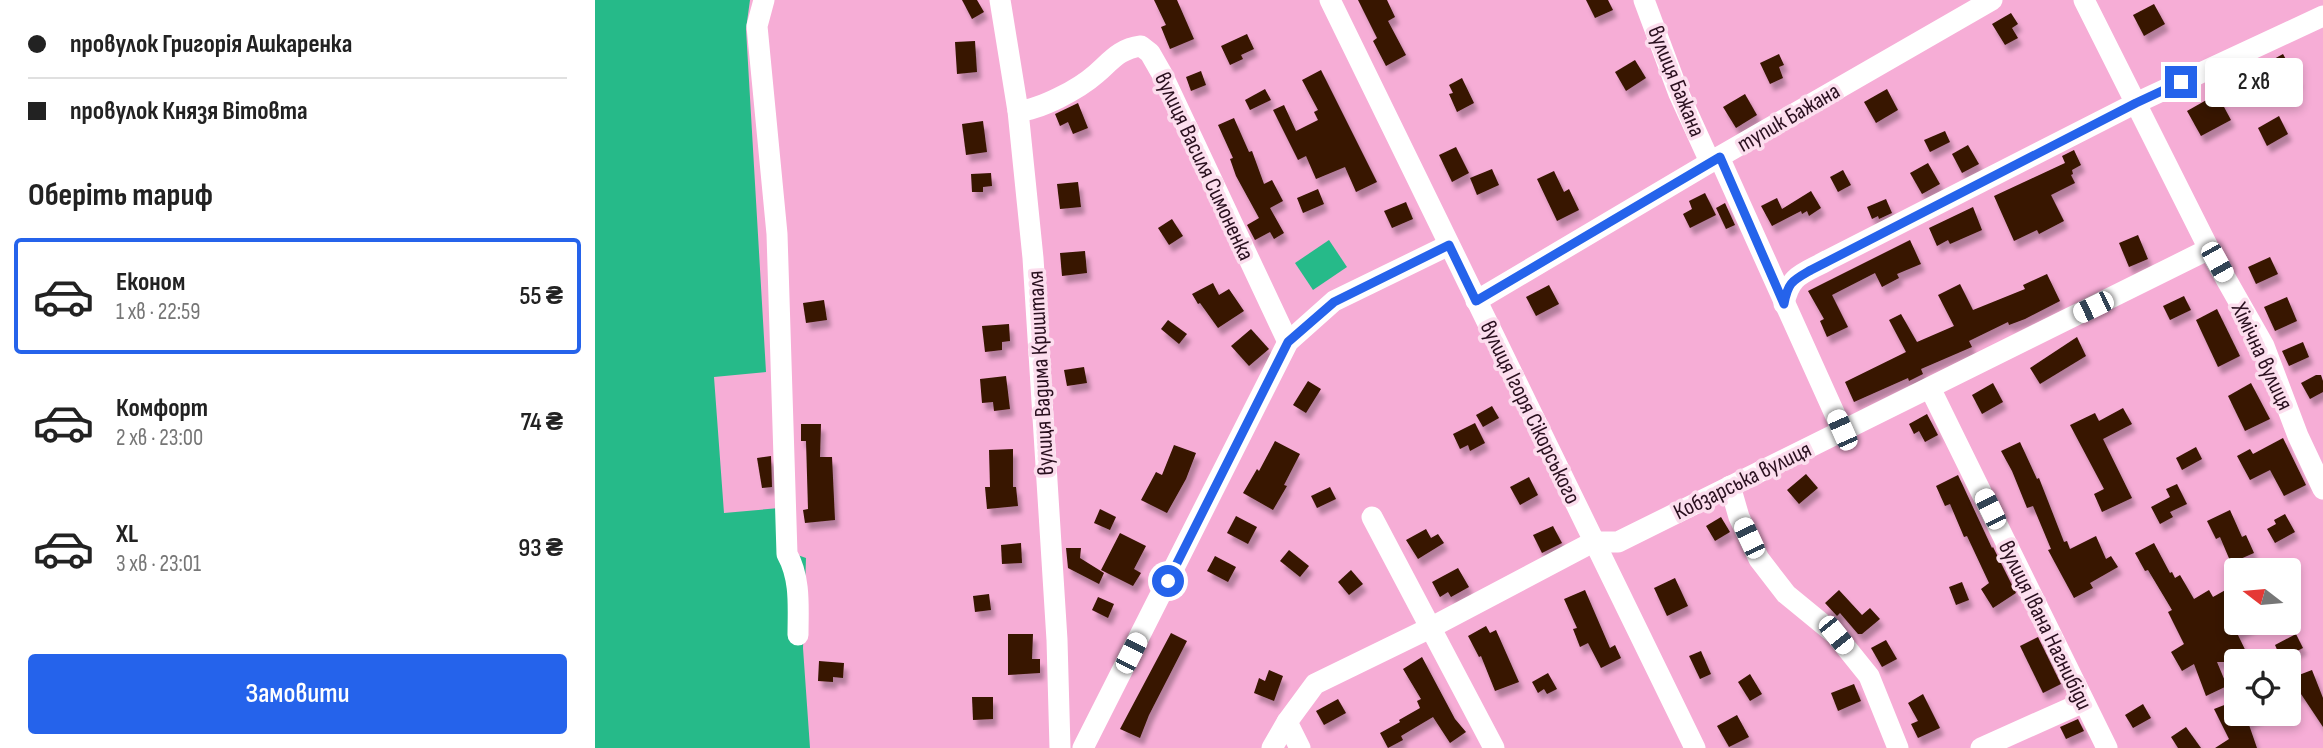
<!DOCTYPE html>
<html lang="uk">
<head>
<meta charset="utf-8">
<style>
	:root { --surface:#fff; --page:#f2f2f2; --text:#222; --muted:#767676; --line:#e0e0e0; --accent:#2563eb }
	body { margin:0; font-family:"Sofia Sans Condensed",sans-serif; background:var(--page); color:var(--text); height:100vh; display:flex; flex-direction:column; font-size:26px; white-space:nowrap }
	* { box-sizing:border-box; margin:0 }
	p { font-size:23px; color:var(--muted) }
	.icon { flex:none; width:38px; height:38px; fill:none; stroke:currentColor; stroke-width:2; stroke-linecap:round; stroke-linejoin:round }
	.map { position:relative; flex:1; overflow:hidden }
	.drawer { display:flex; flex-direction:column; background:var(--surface); width:595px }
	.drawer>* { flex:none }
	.hud { display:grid; align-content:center; height:154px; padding:0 28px; background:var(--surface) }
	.needle { width:46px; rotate:286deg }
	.tools { position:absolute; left:1629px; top:558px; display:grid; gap:14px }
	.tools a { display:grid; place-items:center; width:77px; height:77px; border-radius:7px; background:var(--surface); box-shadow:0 4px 10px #0003; font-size:35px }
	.end { position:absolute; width:32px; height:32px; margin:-16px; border:9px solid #2563eb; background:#fff; box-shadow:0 0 0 4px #fff }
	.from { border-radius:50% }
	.bubble { position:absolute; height:49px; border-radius:7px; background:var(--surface); box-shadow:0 4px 10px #0003; font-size:23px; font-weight:600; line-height:49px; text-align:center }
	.car { position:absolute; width:21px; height:42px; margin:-21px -10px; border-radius:9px; box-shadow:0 0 5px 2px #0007; background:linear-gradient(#fff 24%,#345 0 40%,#fff 0 76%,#345 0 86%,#fff 0) }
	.hud b { display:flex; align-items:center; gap:24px; height:66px; font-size:26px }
	.hud b+b { border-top:2px solid var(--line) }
	.hud i { width:18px; height:18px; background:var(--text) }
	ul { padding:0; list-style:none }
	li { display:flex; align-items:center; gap:21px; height:116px; margin:0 14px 10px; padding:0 14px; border:4px solid transparent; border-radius:7px }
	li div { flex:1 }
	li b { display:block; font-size:26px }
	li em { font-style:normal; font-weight:600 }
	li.current { border-color:var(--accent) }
	li>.icon { width:63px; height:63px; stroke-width:1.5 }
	h2 { padding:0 28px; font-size:32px; line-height:84px }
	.primary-button { display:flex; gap:14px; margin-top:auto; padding:14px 28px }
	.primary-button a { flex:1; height:80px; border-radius:7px; background:var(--accent); color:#fff; font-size:28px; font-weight:600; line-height:80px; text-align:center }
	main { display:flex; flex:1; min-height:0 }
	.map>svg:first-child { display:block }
	.green { fill:#26ba89 }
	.building { fill:#371403; filter:url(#shadow) }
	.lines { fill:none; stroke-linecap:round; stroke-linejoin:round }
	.minor { stroke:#fff; stroke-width:21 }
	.route { stroke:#2563eb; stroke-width:9 }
	.labels { text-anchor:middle; stroke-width:7; stroke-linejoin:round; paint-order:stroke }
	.street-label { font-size:23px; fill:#2a101f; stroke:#fcdeee }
</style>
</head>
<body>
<main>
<section class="drawer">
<div class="hud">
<b><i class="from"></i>провулок Григорія Ашкаренка</b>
<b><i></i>провулок Князя Вітовта</b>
</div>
<h2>Оберіть тариф</h2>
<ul>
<li class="current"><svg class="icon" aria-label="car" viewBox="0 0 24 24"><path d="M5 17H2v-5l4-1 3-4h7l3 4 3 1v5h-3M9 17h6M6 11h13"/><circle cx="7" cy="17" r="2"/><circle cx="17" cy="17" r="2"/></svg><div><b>Економ</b><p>1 хв · 22:59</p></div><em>55 ₴</em></li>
<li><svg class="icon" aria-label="car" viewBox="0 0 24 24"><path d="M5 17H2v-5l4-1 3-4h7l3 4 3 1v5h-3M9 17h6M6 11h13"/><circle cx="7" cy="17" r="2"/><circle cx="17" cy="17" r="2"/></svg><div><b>Комфорт</b><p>2 хв · 23:00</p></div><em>74 ₴</em></li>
<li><svg class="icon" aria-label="car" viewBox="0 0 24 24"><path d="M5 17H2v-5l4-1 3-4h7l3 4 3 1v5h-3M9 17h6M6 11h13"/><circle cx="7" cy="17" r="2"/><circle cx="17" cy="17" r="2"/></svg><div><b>XL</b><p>3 хв · 23:01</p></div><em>93 ₴</em></li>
</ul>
<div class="primary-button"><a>Замовити</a></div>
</section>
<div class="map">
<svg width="1728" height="748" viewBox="0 0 1728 748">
	<defs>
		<filter id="shadow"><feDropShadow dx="4" dy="7" stdDeviation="2" flood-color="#0004"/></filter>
	</defs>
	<rect width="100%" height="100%" fill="#f6add6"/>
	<g class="green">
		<path d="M0,0H155L151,29L171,372L119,377L129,513L196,507L197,553L211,558L208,648L215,748H0Z"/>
		<path d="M734,240L752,267L718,290L700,263Z"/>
	</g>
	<g class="building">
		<path d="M367,0H382L389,12L377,19Z"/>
		<path d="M559,0H582L599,39L575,49L566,27L571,25Z"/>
		<path d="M763,0H792L800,17L793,21L811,55L791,66L778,41L782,38Z"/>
		<path d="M991,0H1013L1018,10L1000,18Z"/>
		<path d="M1559,4L1570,24L1549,36L1538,15Z"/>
		<path d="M1416,13L1423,24L1417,28L1423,38L1410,45L1397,24Z"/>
		<path d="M652,34L659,49L646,55L648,59L635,65L626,46Z"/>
		<path d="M380,41L382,72L362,74L360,42Z"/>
		<path d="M1184,54L1189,65L1184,67L1188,78L1175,84L1165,63Z"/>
		<path d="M1688,54L1703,81L1692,87L1689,80L1677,87L1667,70L1679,63L1677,60Z"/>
		<path d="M1040,60L1051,78L1031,91L1020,72Z"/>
		<path d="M726,70L782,182L761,192L750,167L721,179L711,156L703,160L678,110L689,105L701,131L723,120L719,112L723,110L707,80Z"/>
		<path d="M606,71L611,85L596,91L591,77Z"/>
		<path d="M867,78L879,103L862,112L854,94L858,93L854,85Z"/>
		<path d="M670,89L676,100L655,110L650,100Z"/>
		<path d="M1292,89L1303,110L1281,123L1269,102Z"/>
		<path d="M1150,94L1162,115L1141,128L1128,107Z"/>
		<path d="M1622,94L1636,120L1606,136L1592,111Z"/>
		<path d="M483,103L493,128L478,134L473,122L465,126L460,114Z"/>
		<path d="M1684,116L1693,134L1672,146L1663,128Z"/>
		<path d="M639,118L654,152L657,151L669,184L677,180L688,201L675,208L689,233L679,239L675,232L660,240L652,225L664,218L641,176L635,159L638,158L623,125Z"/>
		<path d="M388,121L392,152L371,155L367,124Z"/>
		<path d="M1350,131L1355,142L1335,152L1329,140Z"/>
		<path d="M1373,145L1384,164L1367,173L1357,154Z"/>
		<path d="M861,147L874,173L857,182L844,155Z"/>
		<path d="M1479,150L1486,165L1477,170L1478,174L1476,175L1480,183L1456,195L1469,221L1444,234L1442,230L1419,241L1399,196L1470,163L1467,156Z"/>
		<path d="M1333,163L1345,184L1327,194L1315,173Z"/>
		<path d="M897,169L904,185L882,195L875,178Z"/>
		<path d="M1248,170L1256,185L1243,192L1235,177Z"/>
		<path d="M959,171L969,192L974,189L984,210L962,221L942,179Z"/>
		<path d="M396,173L397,186L388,187V192H377L376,174Z"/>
		<path d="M483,182L486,207L465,209L462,184Z"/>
		<path d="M723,189L729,204L708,213L702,198Z"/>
		<path d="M1216,191L1226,208L1214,216L1212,211L1207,214L1206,211L1177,226L1166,206L1182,198L1187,209Z"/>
		<path d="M1110,193L1121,215L1095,228L1088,214L1097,209L1094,201Z"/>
		<path d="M1291,199L1297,213L1284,219L1283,216L1277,219L1272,207Z"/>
		<path d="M811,202L818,219L797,228L789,211Z"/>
		<path d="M1130,203L1140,225L1131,229L1121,208Z"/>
		<path d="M1378,207L1387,230L1355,244L1353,240L1342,246L1334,228Z"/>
		<path d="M577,219L588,236L574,245L563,228Z"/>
		<path d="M1543,235L1553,259L1534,267L1524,243Z"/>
		<path d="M1315,240L1326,264L1302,274L1304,278L1287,287L1280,273L1237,295L1253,327L1232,337L1225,321L1229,319L1213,291Z"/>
		<path d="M490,251L492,273L467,276L465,253Z"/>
		<path d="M1675,257L1683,274L1661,284L1653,267Z"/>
		<path d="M1452,274L1465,301L1430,319L1414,325L1413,322L1374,341L1377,347L1326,369L1328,374L1314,381L1313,378L1259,402L1250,382L1311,352L1294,320L1306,314L1322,342L1359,326L1343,295L1365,284L1378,310L1430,289L1428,285Z"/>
		<path d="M618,283L624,295L634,289L649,311L623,328L605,303L603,304L597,294Z"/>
		<path d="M954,285L964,304L941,316L931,297Z"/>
		<path d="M1589,296L1596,310L1575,320L1568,306Z"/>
		<path d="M1692,297L1702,321L1680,331L1669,307Z"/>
		<path d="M229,300L232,320L211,323L208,303Z"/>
		<path d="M1622,309L1645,356L1623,367L1601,320Z"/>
		<path d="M573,320L592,334L584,344L566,329Z"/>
		<path d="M414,324L415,341L407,342V350L390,352L387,326Z"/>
		<path d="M656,329L674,349L654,366L636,346Z"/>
		<path d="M1482,337L1491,356L1445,384L1435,368Z"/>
		<path d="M1708,342L1714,357L1694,366L1687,351Z"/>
		<path d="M489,367L492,383L472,386L469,370Z"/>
		<path d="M1721,375H1726L1728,381V392L1715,399L1706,383Z"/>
		<path d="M411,376L415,409L399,411L398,402L387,403L385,379Z"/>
		<path d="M713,381L726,389L711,413L698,405Z"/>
		<path d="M1398,383L1408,402L1387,414L1377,395Z"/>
		<path d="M1656,383L1675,419L1650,431L1633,396Z"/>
		<path d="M897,406L904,418L888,427L881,415Z"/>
		<path d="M1528,408L1537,424L1508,439L1537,498L1507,512L1499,494L1509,489L1475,425L1500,413L1504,421Z"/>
		<path d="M1332,414L1343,435L1330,442L1324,431L1319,434L1314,424Z"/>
		<path d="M880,423L890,443L875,451L873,445L865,449L858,434Z"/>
		<path d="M206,424H226L225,457H237L240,520L210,523L208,510L213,509L211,441H206Z"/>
		<path d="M1688,438L1711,485L1689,496L1675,470L1655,480L1642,456L1655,449L1658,454Z"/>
		<path d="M680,441L705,454L689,485L692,486L678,510L648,493L662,469L664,471Z"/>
		<path d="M1425,442L1442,479L1444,478L1469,542L1472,541L1475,549L1501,536L1511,559L1516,556L1523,567L1495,583L1498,588L1479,598L1453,550L1456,549L1438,506L1432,508L1417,471L1406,451Z"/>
		<path d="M579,445L601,453L591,479L572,513L546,500L561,472L567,475Z"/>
		<path d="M1601,447L1607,459L1587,470L1581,458Z"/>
		<path d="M418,449V487H421L423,506L392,509L390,487H395L394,450Z"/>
		<path d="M176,456L177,487L167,488L162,458Z"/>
		<path d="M1211,474L1223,488L1204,504L1192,490Z"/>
		<path d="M1363,475L1397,548L1398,547L1421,593L1398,608L1386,589L1394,583L1372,536L1369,537L1355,504L1350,506L1341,486Z"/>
		<path d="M934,477L943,495L925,505L915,487Z"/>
		<path d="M1582,484L1592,504L1575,512L1578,517L1565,524L1556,507L1575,497L1571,489Z"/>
		<path d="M735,487L741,499L722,508L716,496Z"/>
		<path d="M505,509L521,517L515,530L499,523Z"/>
		<path d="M1635,510L1647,537L1651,535L1659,553L1636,563L1625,537L1621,539L1612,521Z"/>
		<path d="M1690,514L1700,532L1680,543L1672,529L1681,524L1679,520Z"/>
		<path d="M641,516L662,527L653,544L632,533Z"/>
		<path d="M1126,517L1135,532L1120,541L1111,526Z"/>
		<path d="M958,526L967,543L947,553L938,535Z"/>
		<path d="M831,529L836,538L843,534L849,543L823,559L811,540Z"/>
		<path d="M525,533L551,546L539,569L546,573L538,586L506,570Z"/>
		<path d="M426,543L427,563L407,564L406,545Z"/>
		<path d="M1559,543L1575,573L1577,572L1580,578L1585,575L1599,599L1614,590L1618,597L1634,588L1642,601V623H1663L1642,633L1656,662H1622L1632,686L1611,696L1599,664L1587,671L1576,652L1589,644L1573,612L1577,610L1553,570L1550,571L1540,553Z"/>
		<path d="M471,548H486L485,558L509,573L504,584L473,568Z"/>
		<path d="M694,550L714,566L705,577L685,561Z"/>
		<path d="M620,556L641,567L633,582L612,571Z"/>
		<path d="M863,568L874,587L856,597L853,592L845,597L837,582Z"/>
		<path d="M756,570L768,584L754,595L743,582Z"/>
		<path d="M1080,578L1093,606L1072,616L1059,588Z"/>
		<path d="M1367,582L1374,600L1361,605L1354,587Z"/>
		<path d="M990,590L1015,648L1020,645L1026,658L1006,668L993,643L985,647L978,629L982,628L969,599Z"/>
		<path d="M1244,590L1267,615L1275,608L1285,619L1267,634H1263L1245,613L1242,616L1230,603Z"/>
		<path d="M394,594L396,610L380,612L378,596Z"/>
		<path d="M503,597L519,604L513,618L497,610Z"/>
		<path d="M891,626L895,633L901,630L924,682L900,691L886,656L884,657L873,636Z"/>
		<path d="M576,633L592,641L554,715L545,738L525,729Z"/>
		<path d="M413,634H438L437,659H445V673L413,675Z"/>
		<path d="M1701,634L1708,648L1686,659L1680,645Z"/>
		<path d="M1443,637L1466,684L1448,693L1425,646Z"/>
		<path d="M1291,640L1302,659L1287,667L1276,648Z"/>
		<path d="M1106,651L1116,674L1105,679L1094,656Z"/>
		<path d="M827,657L860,719L871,732L855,743L838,717L806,736L808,740L793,748L785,733L805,722L804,720L825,708L822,701L826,699L808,669Z"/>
		<path d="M224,661L249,663L248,678L238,677V682L223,681Z"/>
		<path d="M674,670L688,676L679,701L659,693L664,678L670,681Z"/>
		<path d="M1717,670L1728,698V727L1706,694L1703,695L1696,678Z"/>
		<path d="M953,673L962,689L952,694L949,689L943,693L937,682Z"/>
		<path d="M1155,674L1167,694L1155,701L1143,682Z"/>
		<path d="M1259,684L1266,701L1243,711L1236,693Z"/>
		<path d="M1328,694L1345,728L1323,738L1316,724L1323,721L1313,703Z"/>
		<path d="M377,697H398V719L378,720Z"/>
		<path d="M743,699L751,713L729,725L721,711Z"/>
		<path d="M1637,702L1642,714H1670L1653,722L1662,748H1620L1634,739L1619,709Z"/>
		<path d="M1548,704L1556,718L1538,728L1530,715Z"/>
		<path d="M1142,715L1154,737L1134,747L1122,726Z"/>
		<path d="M1483,719L1489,731L1471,739L1465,727Z"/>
		<path d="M1591,727L1606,748H1583L1576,737Z"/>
	</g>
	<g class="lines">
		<g class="minor">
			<path d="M169,0L162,26L182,234L192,554C206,579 203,608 203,635"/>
			<path d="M405,0L423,111L438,258L462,640L465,748"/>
			<path d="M735,0L1100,748"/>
			<path d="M1049,0L1084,94L1115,162"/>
			<path d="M1489,0L1614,249L1669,346L1703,436L1728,489"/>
			<path d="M423,111C445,110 484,89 501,74C517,60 524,49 546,46L555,53L567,74L693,342"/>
			<path d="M1124,157L1247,430"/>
			<path d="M881,301L1124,157L1397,0"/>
			<path d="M1189,304C1195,274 1208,274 1233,260L1541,103L1728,16"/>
			<path d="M1335,388L1512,748"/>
			<path d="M1135,486L1144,517L1164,559L1191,594L1241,635L1274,676L1303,748"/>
			<path d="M777,517L899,748"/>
			<path d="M692,722L705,748"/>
			<path d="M488,748L693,342L739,301L854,245"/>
			<path d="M677,748L692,722L720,684L835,628L998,542H1023L1614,249"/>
			<path d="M1386,748L1489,702"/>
		</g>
	</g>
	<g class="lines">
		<path class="route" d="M573,581L693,342L739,302L854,245L881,301L1125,157L1189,304C1193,282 1197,281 1216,270L1541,103L1586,82"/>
	</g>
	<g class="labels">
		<g class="street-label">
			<text transform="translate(1082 81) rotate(68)" y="8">вулиця Бажана</text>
			<text transform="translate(1193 117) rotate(-30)" y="8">тупик Бажана</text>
			<text transform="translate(610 166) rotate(65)" y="8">вулиця Василя Симоненка</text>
			<text transform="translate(1668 356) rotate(65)" y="8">Хімічна вулиця</text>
			<text transform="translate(445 373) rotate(-93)" y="8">вулиця Вадима Кришталя</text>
			<text transform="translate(936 412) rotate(64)" y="8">вулиця Ігоря Сікорського</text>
			<text transform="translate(1147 480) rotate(-26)" y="8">Кобзарська вулиця</text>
			<text transform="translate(1451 625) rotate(64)" y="8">вулиця Івана Нагнибіди</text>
		</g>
	</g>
</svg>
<div class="tools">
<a><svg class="needle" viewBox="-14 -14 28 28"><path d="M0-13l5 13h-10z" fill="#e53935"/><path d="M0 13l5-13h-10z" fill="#767676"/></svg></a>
<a><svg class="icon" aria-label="locate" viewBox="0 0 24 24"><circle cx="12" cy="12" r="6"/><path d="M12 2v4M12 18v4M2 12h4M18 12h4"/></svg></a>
</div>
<i class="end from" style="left:573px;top:581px"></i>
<i class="end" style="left:1586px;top:82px"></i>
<div class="bubble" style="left:1610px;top:58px;width:98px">2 хв</div>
<i class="car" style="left:1622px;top:262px;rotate:151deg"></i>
<i class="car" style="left:1498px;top:307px;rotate:244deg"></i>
<i class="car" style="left:1247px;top:430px;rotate:336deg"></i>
<i class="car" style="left:1395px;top:509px;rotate:334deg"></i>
<i class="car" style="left:1154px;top:538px;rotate:335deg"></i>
<i class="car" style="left:1241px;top:635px;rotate:141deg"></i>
<i class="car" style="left:536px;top:653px;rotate:27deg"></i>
</div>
</main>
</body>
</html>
